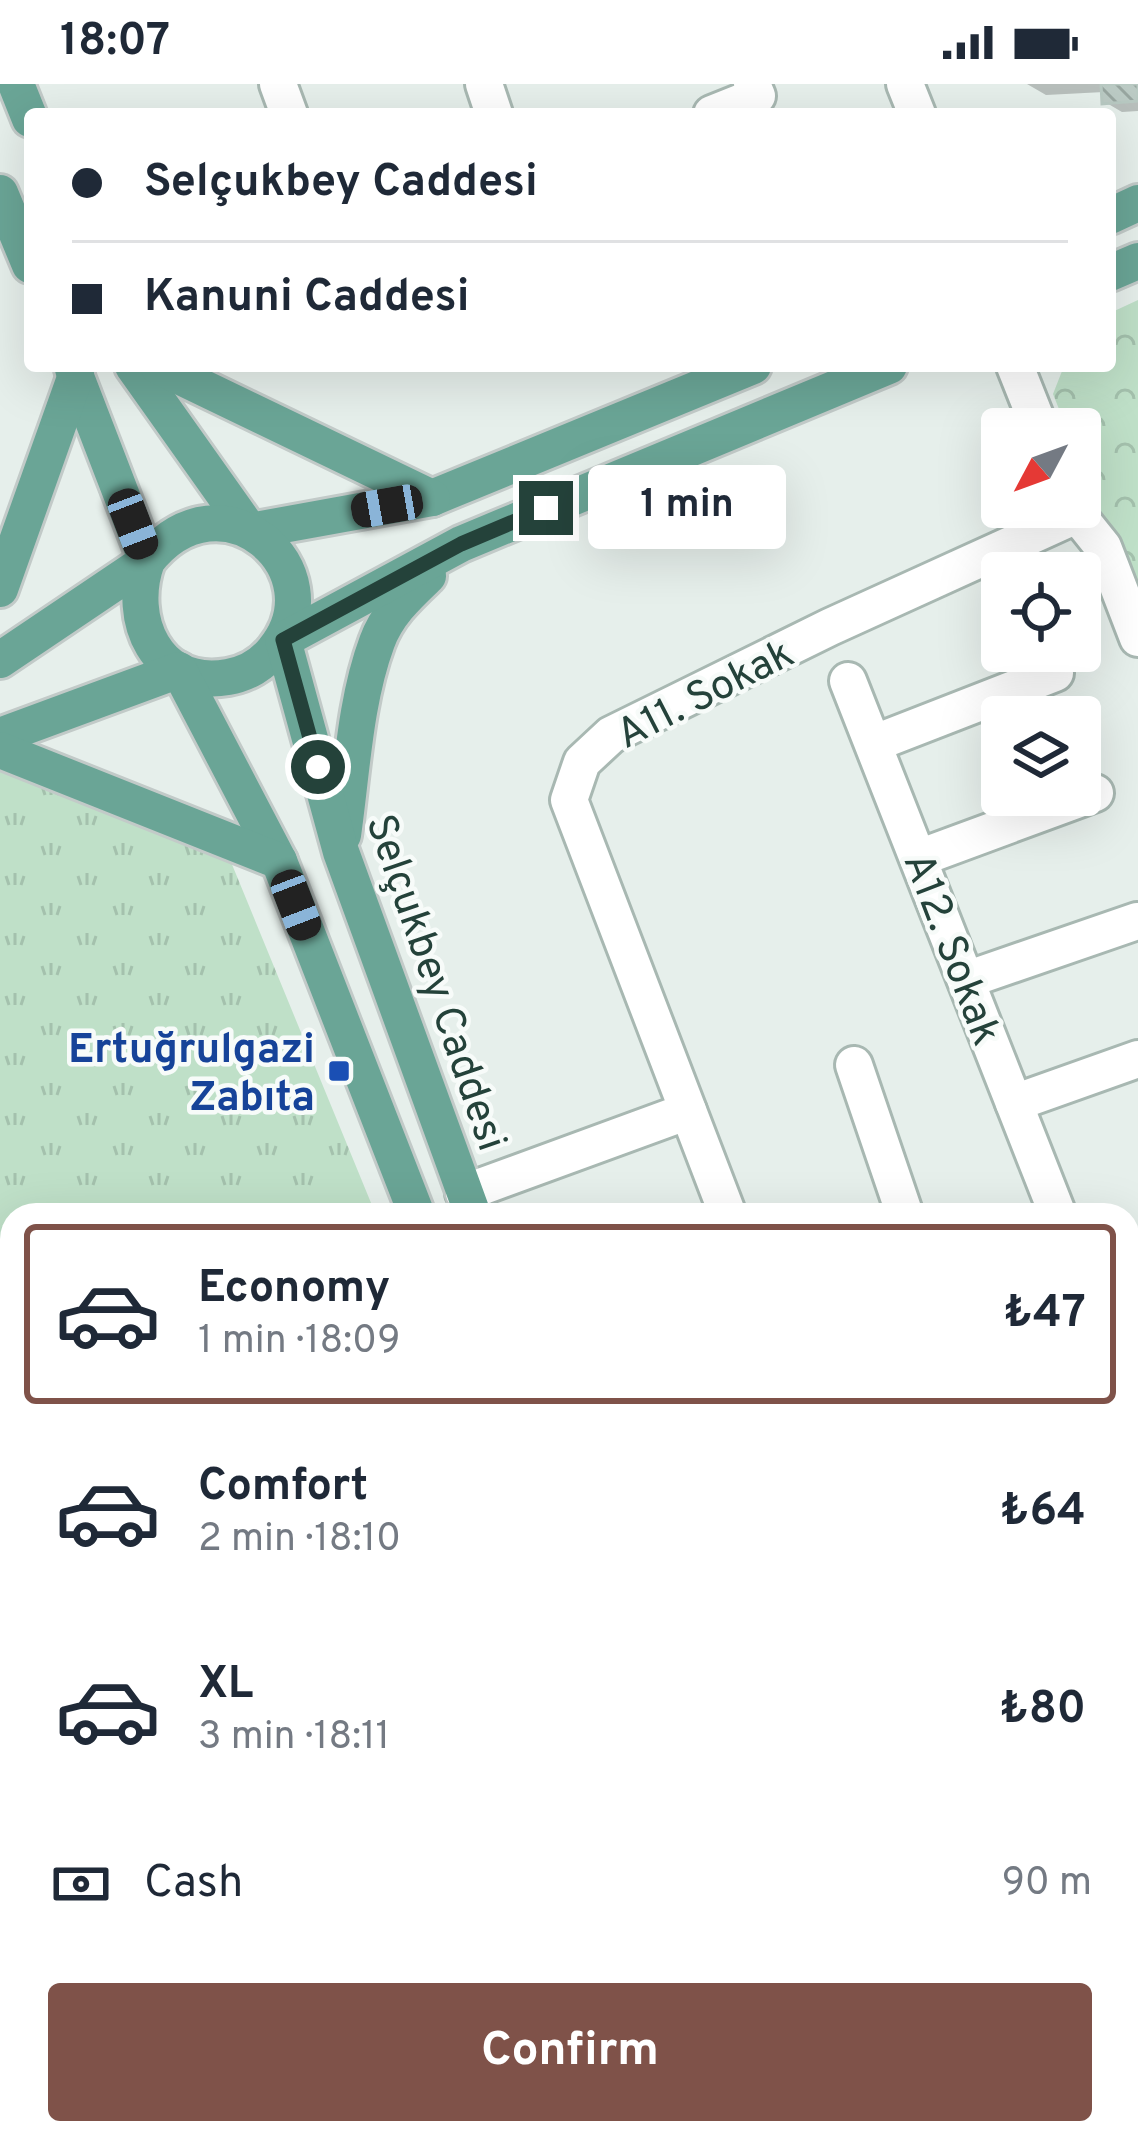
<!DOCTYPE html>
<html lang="en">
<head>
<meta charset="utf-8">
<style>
	:root { --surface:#fff; --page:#f6f6f7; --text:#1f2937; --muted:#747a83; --line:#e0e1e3; --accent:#7f5249 }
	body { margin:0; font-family:Overpass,sans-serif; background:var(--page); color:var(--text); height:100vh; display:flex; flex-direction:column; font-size:45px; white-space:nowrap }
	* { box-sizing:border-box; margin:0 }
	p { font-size:39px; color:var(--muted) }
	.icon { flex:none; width:66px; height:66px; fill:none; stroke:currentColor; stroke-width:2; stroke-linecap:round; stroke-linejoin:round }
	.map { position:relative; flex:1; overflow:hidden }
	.drawer { position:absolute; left:0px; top:1119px; width:1140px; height:942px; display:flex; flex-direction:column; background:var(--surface); border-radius:36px 36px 0 0; box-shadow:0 12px 48px #0002 }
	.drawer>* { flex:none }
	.top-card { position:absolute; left:24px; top:24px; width:1092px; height:264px; border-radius:12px; box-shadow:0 12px 48px #0002; display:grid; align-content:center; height:264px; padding:0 48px; background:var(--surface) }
	.needle { width:78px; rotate:229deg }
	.tools { position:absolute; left:981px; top:324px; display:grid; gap:24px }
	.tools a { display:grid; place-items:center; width:120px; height:120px; border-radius:12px; background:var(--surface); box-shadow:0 12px 48px #0002; font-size:60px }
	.end { position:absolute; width:54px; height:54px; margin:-27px; border:15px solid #24423a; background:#fff; box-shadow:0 0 0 6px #fff }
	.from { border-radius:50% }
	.bubble { position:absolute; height:84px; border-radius:12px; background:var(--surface); box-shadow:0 12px 48px #0002; font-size:39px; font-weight:700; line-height:84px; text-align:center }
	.car { position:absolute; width:36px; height:72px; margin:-36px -18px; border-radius:15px; box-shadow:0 0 9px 3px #0007; background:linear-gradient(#222 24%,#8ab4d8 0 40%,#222 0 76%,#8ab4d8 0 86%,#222 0) }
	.top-card b { display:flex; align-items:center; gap:42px; height:114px; font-size:45px }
	.top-card b+b { border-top:3px solid var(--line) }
	.top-card i { width:30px; height:30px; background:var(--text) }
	ul { padding:21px 0 0; list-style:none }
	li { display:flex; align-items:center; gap:36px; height:180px; margin:0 24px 18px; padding:0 24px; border:6px solid transparent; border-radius:12px }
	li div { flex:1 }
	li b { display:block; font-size:45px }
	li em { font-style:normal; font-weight:700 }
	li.on { border-color:var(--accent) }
	li>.icon { width:108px; height:108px; stroke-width:1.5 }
	.pay { display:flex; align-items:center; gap:30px; height:132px; padding:0 48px; font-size:45px }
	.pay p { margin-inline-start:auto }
	.button { display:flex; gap:24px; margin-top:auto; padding:24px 48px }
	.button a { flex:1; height:138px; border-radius:12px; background:var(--accent); color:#fff; font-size:48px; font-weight:700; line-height:138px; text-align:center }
	.status { display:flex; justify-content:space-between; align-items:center; height:84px; padding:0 60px; background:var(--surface); direction:ltr }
	.status svg { height:33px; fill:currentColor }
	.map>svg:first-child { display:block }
	.grass { fill:url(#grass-tufts) }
	.forest { fill:url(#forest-crowns) }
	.shadow { fill:#0003 }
	.building { fill:url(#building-back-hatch); stroke:#b8c9c2; stroke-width:3 }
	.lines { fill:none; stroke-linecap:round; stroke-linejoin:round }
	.minor-casing { stroke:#a8b8b2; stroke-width:42 }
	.major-casing { stroke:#c2cac8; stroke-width:42 }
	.minor { stroke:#fff; stroke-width:36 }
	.major { stroke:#6aa596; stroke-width:36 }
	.route { stroke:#24423a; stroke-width:15 }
	.transit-dot { fill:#1a4fb4; stroke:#f7fbf9; stroke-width:4.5 }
	.labels { text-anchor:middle; stroke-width:9; stroke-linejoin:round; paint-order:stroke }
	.street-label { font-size:42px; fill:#24423a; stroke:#f7fbf9 }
	.transit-label { font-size:42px; font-weight:bold; fill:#164399; stroke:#f7fbf9; text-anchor:end }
</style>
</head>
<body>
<div class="status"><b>18:07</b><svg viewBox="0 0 49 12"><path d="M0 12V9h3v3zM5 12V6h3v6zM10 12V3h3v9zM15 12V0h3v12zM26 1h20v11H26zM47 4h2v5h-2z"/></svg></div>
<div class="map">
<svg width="1138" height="2061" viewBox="0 0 1138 2061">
	<defs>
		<pattern id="grass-tufts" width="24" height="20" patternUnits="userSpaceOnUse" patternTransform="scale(3)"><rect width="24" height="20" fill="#bfe0c8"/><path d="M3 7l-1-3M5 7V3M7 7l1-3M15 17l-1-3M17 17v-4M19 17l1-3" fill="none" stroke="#a4c1ad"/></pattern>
		<pattern id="forest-crowns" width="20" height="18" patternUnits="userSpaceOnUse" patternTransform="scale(3)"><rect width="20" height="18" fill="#bfe0c8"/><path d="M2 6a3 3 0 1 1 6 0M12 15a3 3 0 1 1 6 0" fill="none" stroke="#a4c1ad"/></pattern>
		<pattern id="building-back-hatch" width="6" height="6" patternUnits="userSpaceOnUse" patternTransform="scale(3)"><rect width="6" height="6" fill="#bbcac4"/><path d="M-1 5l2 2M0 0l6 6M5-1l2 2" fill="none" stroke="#98a6a0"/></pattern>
	</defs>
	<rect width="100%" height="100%" fill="#e6efeb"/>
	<path class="grass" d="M0,685L231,778L376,1131H12V1884L0,1863Z"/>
	<path class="forest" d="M1138,216V527L1080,379V345H1067L1053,310L1064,282H1110V229Z"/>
	<path class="shadow" d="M1027,0H1138V27L1122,28L1105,18L1104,8L1046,11Z"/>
	<path class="building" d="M1101,0H1138V17L1102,20Z"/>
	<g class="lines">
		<g class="minor-casing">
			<g id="minor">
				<path d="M278,0L289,30"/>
				<path d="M484,0L494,30"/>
				<path d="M905,0L917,30"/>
				<path d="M712,30L757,12L752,0"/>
				<path d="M1015,282L1040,345"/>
				<path d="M1071,423L1103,463L1138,554"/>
				<path d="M848,597L1058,1131"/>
				<path d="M875,659L1055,589"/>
				<path d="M919,774L1095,709"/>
				<path d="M966,896L1137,837"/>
				<path d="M854,981L905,1131"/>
				<path d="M1014,1019L1138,975"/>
				<path d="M464,1109L688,1027"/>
				<path d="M728,1131L569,716L582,678L611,651L830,543L1074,432"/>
				<path d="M1128,1168L1138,1164"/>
				<path d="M1128,1305L1134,1297"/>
				<path d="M0,1921L12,1942"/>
				<path d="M0,1984L12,1978"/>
				<path d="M86,2049L95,2061"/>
				<path d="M603,2061L617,2049"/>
			</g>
		</g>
		<g class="major-casing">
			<g id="major">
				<path d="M16,0L30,35"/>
				<path d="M0,109L30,181"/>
				<path d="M1110,132L1138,119"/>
				<path d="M1110,189L1138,177"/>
				<path d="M133,282L250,447L432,414L753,282"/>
				<path d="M158,282L432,414"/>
				<path d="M73,285L147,477"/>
				<path d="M0,505L76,291"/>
				<path d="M0,576L147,477C222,382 339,487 274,566C263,580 246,590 228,593C156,605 126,535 147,477"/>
				<path d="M0,652L179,586L279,777L417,1131"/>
				<path d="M0,666L279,777"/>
				<path d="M343,751C352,688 355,617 377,558C387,530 408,511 428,492"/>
				<path d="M473,1131L341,768L283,556L461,460L889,282"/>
				<path d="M1128,1705L1138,1697"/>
				<path d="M832,2049L837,2061"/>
			</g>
		</g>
		<use href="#minor" class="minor"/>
		<use href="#major" class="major"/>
	</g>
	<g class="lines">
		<path class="route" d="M318,683L283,556L461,460L546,424"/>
	</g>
	<rect class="transit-dot" x="327" y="975" width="24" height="24" rx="6"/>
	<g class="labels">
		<g class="street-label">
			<text transform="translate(704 608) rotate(-27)" y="15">A11. Sokak</text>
			<text transform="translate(954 864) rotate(69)" y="15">A12. Sokak</text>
			<text transform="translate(438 898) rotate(71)" y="15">Selçukbey Caddesi</text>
		</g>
		<g class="transit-label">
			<text x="315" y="978">Ertuğrulgazi<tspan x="315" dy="48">Zabıta</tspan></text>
		</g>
	</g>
</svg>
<div class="tools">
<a><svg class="needle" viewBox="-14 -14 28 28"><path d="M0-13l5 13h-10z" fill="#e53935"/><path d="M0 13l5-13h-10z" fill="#747a83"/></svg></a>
<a><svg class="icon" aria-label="locate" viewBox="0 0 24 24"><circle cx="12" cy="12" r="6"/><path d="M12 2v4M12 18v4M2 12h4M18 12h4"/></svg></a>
<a><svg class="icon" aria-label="layers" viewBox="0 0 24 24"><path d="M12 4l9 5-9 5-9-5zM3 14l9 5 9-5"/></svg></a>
</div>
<i class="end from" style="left:318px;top:683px"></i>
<i class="end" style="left:546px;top:424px"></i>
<div class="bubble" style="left:588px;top:381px;width:198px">1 min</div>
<i class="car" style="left:387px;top:422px;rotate:260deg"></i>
<i class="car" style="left:133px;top:440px;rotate:159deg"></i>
<i class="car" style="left:296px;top:821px;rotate:159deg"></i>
<div class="top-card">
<b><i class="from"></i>Selçukbey Caddesi</b>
<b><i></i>Kanuni Caddesi</b>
</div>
<section class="drawer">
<ul>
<li class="on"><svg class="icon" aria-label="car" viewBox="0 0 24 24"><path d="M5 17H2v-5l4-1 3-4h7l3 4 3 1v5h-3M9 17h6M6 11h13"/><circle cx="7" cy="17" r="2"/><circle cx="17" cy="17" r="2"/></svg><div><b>Economy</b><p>1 min · 18:09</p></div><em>₺47</em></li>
<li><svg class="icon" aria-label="car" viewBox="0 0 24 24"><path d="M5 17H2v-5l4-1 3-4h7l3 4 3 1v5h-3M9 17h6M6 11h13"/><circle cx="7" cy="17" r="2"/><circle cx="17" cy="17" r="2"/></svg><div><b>Comfort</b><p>2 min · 18:10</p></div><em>₺64</em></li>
<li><svg class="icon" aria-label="car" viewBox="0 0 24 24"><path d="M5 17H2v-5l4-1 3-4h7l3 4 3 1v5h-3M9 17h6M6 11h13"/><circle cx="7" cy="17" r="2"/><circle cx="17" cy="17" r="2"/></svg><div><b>XL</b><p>3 min · 18:11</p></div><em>₺80</em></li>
</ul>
<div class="pay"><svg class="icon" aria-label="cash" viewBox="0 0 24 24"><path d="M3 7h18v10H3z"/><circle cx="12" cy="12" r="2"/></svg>Cash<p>90 m</p></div>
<div class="button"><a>Confirm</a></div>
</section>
</div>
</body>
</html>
